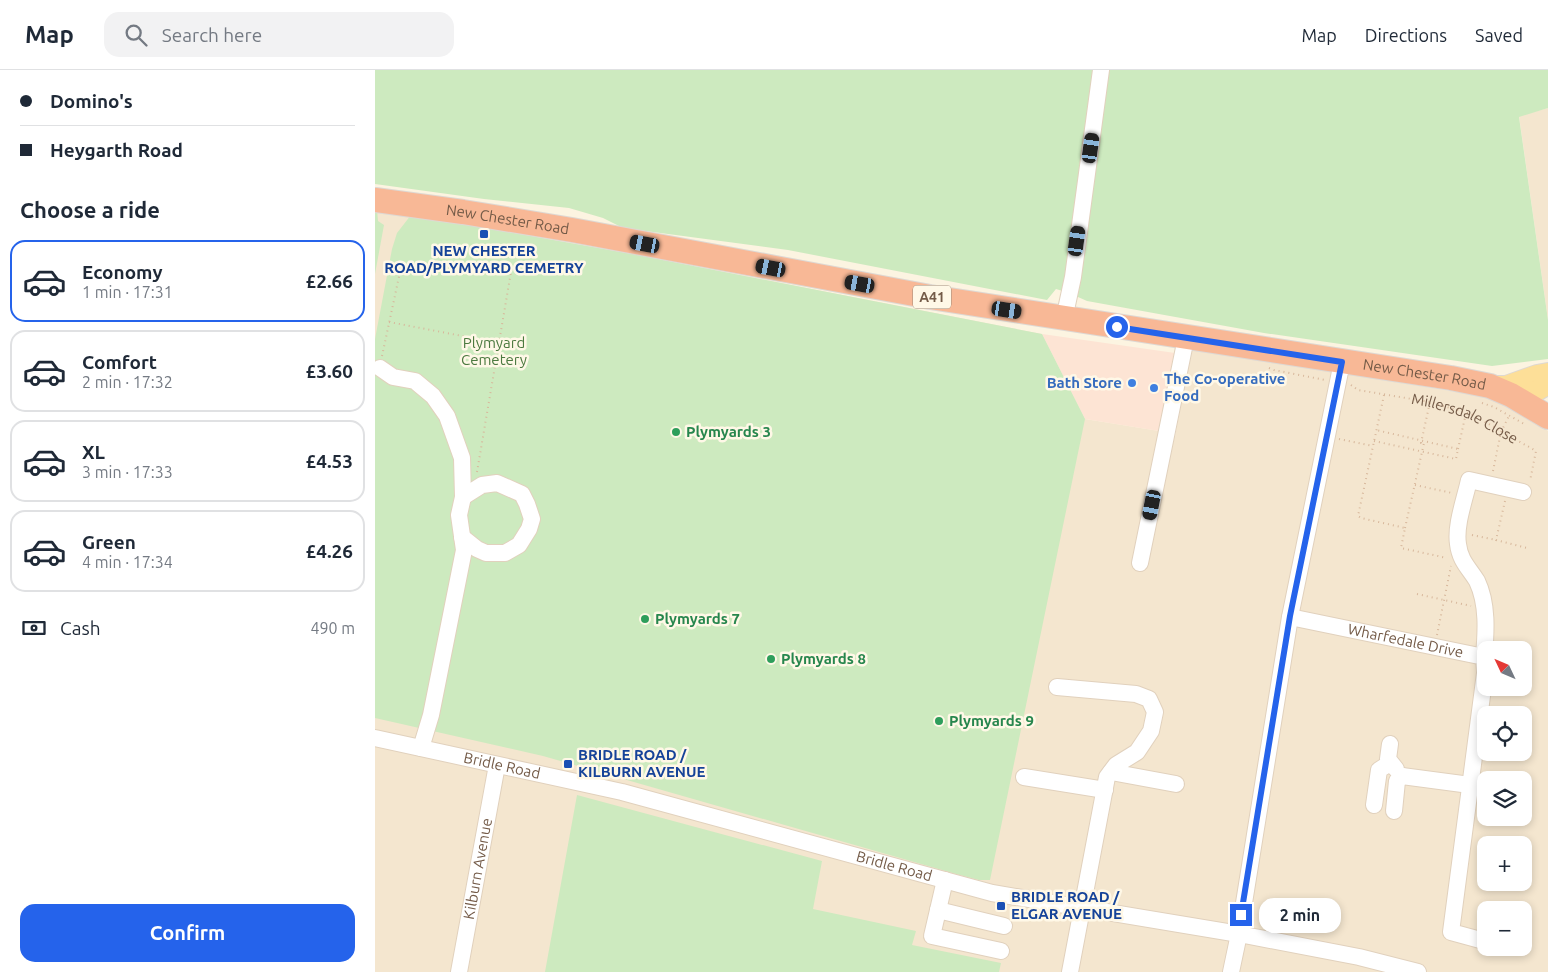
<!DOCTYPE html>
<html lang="en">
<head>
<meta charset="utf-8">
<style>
	:root { --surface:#fff; --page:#f2f2f3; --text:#1f2937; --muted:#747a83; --line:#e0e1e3; --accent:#2563eb }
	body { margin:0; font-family:Ubuntu,sans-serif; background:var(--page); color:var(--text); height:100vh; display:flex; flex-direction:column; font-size:19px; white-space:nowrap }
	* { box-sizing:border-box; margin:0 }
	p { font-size:16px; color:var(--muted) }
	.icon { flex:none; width:28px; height:28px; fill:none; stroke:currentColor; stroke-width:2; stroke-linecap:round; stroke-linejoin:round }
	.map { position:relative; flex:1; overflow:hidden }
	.panel { display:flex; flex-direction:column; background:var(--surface); width:375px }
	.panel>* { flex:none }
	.top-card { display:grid; align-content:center; height:110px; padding:0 20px; background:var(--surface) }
	.needle { width:32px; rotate:314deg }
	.tools { position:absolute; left:1102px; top:571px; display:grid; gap:10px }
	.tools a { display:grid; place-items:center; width:55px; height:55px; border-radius:10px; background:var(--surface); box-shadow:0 2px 8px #0003; font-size:25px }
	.end { position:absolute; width:22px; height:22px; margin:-11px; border:6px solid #2563eb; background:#fff; box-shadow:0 0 0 2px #fff }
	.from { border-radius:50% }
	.bubble { position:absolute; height:35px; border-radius:15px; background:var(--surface); box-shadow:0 2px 8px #0003; font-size:16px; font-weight:700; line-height:35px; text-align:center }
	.car { position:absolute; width:15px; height:30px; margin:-15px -8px; border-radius:6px; box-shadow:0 0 4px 1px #0007; background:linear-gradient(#222 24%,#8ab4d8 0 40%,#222 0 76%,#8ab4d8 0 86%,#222 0) }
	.top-card b { display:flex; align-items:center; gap:18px; height:48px; font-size:19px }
	.top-card b+b { border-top:1px solid var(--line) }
	.top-card i { width:12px; height:12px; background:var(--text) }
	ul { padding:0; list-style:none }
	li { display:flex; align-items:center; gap:15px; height:82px; margin:0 10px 8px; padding:0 10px; border:2px solid var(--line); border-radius:15px }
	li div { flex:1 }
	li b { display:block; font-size:19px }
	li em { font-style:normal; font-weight:700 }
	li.current { border-color:var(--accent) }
	li>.icon { width:45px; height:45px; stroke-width:1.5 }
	h2 { padding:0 20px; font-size:22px; line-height:60px }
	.pay { display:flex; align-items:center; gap:12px; height:55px; padding:0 20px; font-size:19px }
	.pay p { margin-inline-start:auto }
	.action { display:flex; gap:10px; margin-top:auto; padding:10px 20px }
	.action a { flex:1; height:58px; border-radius:15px; background:var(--accent); color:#fff; font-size:20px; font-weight:700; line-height:58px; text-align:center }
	header { display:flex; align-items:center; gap:30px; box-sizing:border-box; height:70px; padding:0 25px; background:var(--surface); border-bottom:1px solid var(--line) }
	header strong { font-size:24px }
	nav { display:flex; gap:28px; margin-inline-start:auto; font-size:18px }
	.search { width:350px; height:45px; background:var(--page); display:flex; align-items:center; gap:12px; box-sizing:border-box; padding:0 18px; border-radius:15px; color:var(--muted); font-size:19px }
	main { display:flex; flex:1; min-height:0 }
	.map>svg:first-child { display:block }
	.residential { fill:#f4e6cf; fill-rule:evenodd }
	.commercial { fill:#fde4d4 }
	.green { fill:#cdeabf }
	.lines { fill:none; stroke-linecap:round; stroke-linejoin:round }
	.minor-casing { stroke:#e1d1bd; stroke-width:18 }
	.major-casing { stroke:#ded8d3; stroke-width:22 }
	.highway-casing { stroke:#ded8d3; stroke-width:26 }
	.path { stroke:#d7b79b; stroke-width:2; stroke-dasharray:1 4; stroke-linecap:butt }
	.minor { stroke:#fff; stroke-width:16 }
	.major { stroke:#fddf98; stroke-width:20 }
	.highway { stroke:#f8b896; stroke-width:24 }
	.route { stroke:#2563eb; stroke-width:6 }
	.transit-dot { fill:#1a4fb4; stroke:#fff8e7; stroke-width:2 }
	.shop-dot { fill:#3f7fe0; stroke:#fff8e7; stroke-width:2 }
	.leisure-dot { fill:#2e9e5b; stroke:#fff8e7; stroke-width:2 }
	.labels { text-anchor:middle; stroke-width:5; stroke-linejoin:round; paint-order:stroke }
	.shield { fill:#fff8e7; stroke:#9e8a78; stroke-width:1 }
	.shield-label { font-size:14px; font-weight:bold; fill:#745b48 }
	.street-label { font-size:15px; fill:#745b48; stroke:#fff8e7 }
	.transit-label { font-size:15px; font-weight:bold; fill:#164399; stroke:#fff8e7; text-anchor:start }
	.park-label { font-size:15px; fill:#4c7a40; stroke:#fff8e7 }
	.shop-label { font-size:15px; font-weight:bold; fill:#366cbe; stroke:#fff8e7; text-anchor:start }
	.leisure-label { font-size:15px; font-weight:bold; fill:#27864d; stroke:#fff8e7; text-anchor:start }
</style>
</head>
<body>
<header>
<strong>Map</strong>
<div class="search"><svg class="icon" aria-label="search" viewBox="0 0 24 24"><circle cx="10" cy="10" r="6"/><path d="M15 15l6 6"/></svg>Search here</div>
<nav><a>Map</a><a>Directions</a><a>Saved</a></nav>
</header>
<main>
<section class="panel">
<div class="top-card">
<b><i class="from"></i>Domino's</b>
<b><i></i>Heygarth Road</b>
</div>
<h2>Choose a ride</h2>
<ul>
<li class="current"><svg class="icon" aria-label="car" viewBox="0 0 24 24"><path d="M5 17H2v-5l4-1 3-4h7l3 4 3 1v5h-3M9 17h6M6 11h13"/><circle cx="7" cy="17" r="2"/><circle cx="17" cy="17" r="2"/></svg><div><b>Economy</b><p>1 min · 17:31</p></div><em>£2.66</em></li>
<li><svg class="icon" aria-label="car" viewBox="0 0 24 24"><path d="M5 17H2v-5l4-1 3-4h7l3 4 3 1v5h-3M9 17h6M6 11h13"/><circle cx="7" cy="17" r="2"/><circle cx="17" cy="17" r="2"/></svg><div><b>Comfort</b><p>2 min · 17:32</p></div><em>£3.60</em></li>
<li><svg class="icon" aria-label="car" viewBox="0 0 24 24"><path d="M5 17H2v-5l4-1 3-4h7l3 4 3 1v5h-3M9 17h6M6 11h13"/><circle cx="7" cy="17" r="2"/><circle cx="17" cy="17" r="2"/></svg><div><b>XL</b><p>3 min · 17:33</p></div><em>£4.53</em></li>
<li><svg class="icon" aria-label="car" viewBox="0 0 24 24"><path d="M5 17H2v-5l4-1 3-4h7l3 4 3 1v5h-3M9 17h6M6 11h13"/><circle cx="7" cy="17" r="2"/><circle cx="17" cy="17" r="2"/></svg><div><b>Green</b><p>4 min · 17:34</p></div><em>£4.26</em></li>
</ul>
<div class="pay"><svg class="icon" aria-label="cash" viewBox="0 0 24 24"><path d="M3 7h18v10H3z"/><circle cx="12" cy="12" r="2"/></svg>Cash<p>490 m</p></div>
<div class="action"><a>Confirm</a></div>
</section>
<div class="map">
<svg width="1173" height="902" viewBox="0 0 1173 902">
	<rect width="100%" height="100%" fill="#fcf4e1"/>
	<g class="residential">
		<path d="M1173,38V250L1144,46Z"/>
		<path d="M0,138L257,184L667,264L710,349L784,361L800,367L816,279L1119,328L1170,358L1173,361V902H0ZM1111,580H1149V618H1111ZM1111,645H1149V682H1111ZM1111,710H1149V748H1111ZM1111,775H1149V812H1111ZM1111,840H1149V878H1111Z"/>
	</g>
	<path class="commercial" d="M667,264L800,283L784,361L710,349Z"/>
	<g class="green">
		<path d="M0,0H1173V38L1144,47L1173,250V289L1117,296L889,263L712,231L694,223L681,219L672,230L413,180L248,158L228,148L194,138L109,129L0,114Z"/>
		<path d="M0,138L2,139L3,151L9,155L0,204Z"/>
		<path d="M36,145L257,184L667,264L710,349L615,810H604L581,804L168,686L0,648V269L17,179L22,163Z"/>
		<path d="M202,725L447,791L438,839L541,861L537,875L626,893L624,902H170Z"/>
	</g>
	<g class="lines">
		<g class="minor-casing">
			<g id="minor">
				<path d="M689,249L698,207L726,0"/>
				<path d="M5,298L18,307L40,311L58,326L72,346L87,388L88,427L84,445L89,480L56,645L46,678"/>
				<path d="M87,467L102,479L111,483H130L144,475L154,459L157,449L152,434L147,424L122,413L107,415L88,427"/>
				<path d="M765,493L811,268"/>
				<path id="s2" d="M915,547L1109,587L1110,603L1076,862L1109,871"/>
				<path d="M1109,587C1111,562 1113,534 1102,511C1094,498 1085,491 1083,474C1080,455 1090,429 1094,410L1148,422"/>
				<path d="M682,617L761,624L774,629L780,642L776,661L762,682L741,695L732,707L695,902"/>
				<path id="s3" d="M0,668L247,722L617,823L864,864L984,887L1043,902"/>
				<path d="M1015,674L1013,689L1021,699"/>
				<path d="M736,702L801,714"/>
				<path d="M1027,706L1095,715"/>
				<path d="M649,707L730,720"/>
				<path d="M999,735L1004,700L1015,693"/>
				<path d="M1019,741L1022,711L1027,706"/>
				<path d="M570,810L557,866L626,881"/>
				<path d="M563,840L629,856"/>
				<path id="s4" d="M84,902L122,695"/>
				<path d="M856,902L864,864L915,547L967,292"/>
			</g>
		</g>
		<g class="major-casing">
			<g id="major">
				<path d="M1115,316H1131L1162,305L1173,303"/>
				<path d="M1144,329L1155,325L1173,314"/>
			</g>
		</g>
		<g class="highway-casing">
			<g id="highway">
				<path id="s5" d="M0,130L88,142L197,160L555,227L1076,308L1115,316L1136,325L1173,347"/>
			</g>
		</g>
		<g class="path">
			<path d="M14,252L124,273"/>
			<path d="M7,286L25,202"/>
			<path d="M894,298L899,300L950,310"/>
			<path id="s1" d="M976,315L983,320L1055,332L1096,344L1161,381L1155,411"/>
			<path d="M1009,325L983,446L986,448L1030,458L1026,478L1072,488"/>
			<path d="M1107,333L1119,337L1151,355"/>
			<path d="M964,369L998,376"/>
			<path d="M999,371L1081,389L1083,379L1001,360"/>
			<path d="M1083,379L1091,343"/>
			<path d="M1118,401L1126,362L1134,346"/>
			<path d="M102,402L137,196"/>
			<path d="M1040,415L1077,423"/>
			<path d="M1130,431L1121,470L1152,478"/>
			<path d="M1030,458L1049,373H1046L1055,332"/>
			<path d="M1097,465L1121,470"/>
			<path d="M1042,524L1096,536"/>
			<path d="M1062,565L1076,496"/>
		</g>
		<use href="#minor" class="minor"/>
		<use href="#major" class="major"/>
		<use href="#highway" class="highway"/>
	</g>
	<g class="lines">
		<path class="route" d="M742,257L967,292L915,546L866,845"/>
	</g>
	<g class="transit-dot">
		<rect x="104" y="159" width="10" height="10" rx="2.5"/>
		<rect x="188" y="689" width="10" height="10" rx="2.5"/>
		<rect x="621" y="831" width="10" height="10" rx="2.5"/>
	</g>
	<g class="shop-dot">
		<circle cx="757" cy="313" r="5"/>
		<circle cx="779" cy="318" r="5"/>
	</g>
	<g class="leisure-dot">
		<circle cx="301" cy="362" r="5"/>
		<circle cx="270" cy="549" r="5"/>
		<circle cx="396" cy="589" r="5"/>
		<circle cx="564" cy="651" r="5"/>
	</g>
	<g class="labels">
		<rect class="shield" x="538" y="215.5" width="38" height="23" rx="4"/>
		<g class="shield-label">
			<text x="557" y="232">A41</text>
		</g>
		<g class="street-label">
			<text dy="5" stroke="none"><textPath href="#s5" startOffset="134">New Chester Road</textPath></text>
			<text dy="5" stroke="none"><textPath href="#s5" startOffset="1064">New Chester Road</textPath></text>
			<text dy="5" stroke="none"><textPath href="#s1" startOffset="120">Millersdale Close</textPath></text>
			<text dy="5" stroke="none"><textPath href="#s2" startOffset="118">Wharfedale Drive</textPath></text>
			<text dy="5" stroke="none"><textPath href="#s3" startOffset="130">Bridle Road</textPath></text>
			<text dy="5" stroke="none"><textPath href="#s3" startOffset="535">Bridle Road</textPath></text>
			<text dy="5" stroke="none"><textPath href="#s4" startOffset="105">Kilburn Avenue</textPath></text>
		</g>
		<g class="transit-label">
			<text x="109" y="186" text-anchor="middle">NEW CHESTER<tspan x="109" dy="17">ROAD/PLYMYARD CEMETRY</tspan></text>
			<text x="203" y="690">BRIDLE ROAD /<tspan x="203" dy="17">KILBURN AVENUE</tspan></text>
			<text x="636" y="832">BRIDLE ROAD /<tspan x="636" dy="17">ELGAR AVENUE</tspan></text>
		</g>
		<g class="park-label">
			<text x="119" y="278">Plymyard<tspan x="119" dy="17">Cemetery</tspan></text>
		</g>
		<g class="shop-label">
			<text x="789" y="314">The Co-operative<tspan x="789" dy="17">Food</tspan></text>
			<text x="747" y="318" text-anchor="end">Bath Store</text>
		</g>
		<g class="leisure-label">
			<text x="311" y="367">Plymyards 3</text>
			<text x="280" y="554">Plymyards 7</text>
			<text x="406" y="594">Plymyards 8</text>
			<text x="574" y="656">Plymyards 9</text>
		</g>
	</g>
</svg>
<div class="tools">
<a><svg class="needle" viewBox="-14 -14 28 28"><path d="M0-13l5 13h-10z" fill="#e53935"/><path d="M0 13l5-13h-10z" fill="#747a83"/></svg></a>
<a><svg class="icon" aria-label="locate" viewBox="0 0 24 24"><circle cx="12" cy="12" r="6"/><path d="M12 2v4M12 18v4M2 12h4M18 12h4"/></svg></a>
<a><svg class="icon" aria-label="layers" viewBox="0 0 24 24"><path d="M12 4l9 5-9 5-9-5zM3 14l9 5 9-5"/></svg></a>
<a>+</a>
<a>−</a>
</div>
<i class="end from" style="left:742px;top:257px"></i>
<i class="end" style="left:866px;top:845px"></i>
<div class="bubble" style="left:884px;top:828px;width:82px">2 min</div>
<i class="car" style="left:716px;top:78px;rotate:8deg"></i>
<i class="car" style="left:702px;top:171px;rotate:8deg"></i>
<i class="car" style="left:270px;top:174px;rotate:281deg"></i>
<i class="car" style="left:396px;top:198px;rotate:281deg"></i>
<i class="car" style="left:485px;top:214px;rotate:280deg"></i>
<i class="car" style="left:632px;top:240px;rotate:99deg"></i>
<i class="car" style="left:777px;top:435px;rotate:191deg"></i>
</div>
</main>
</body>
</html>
